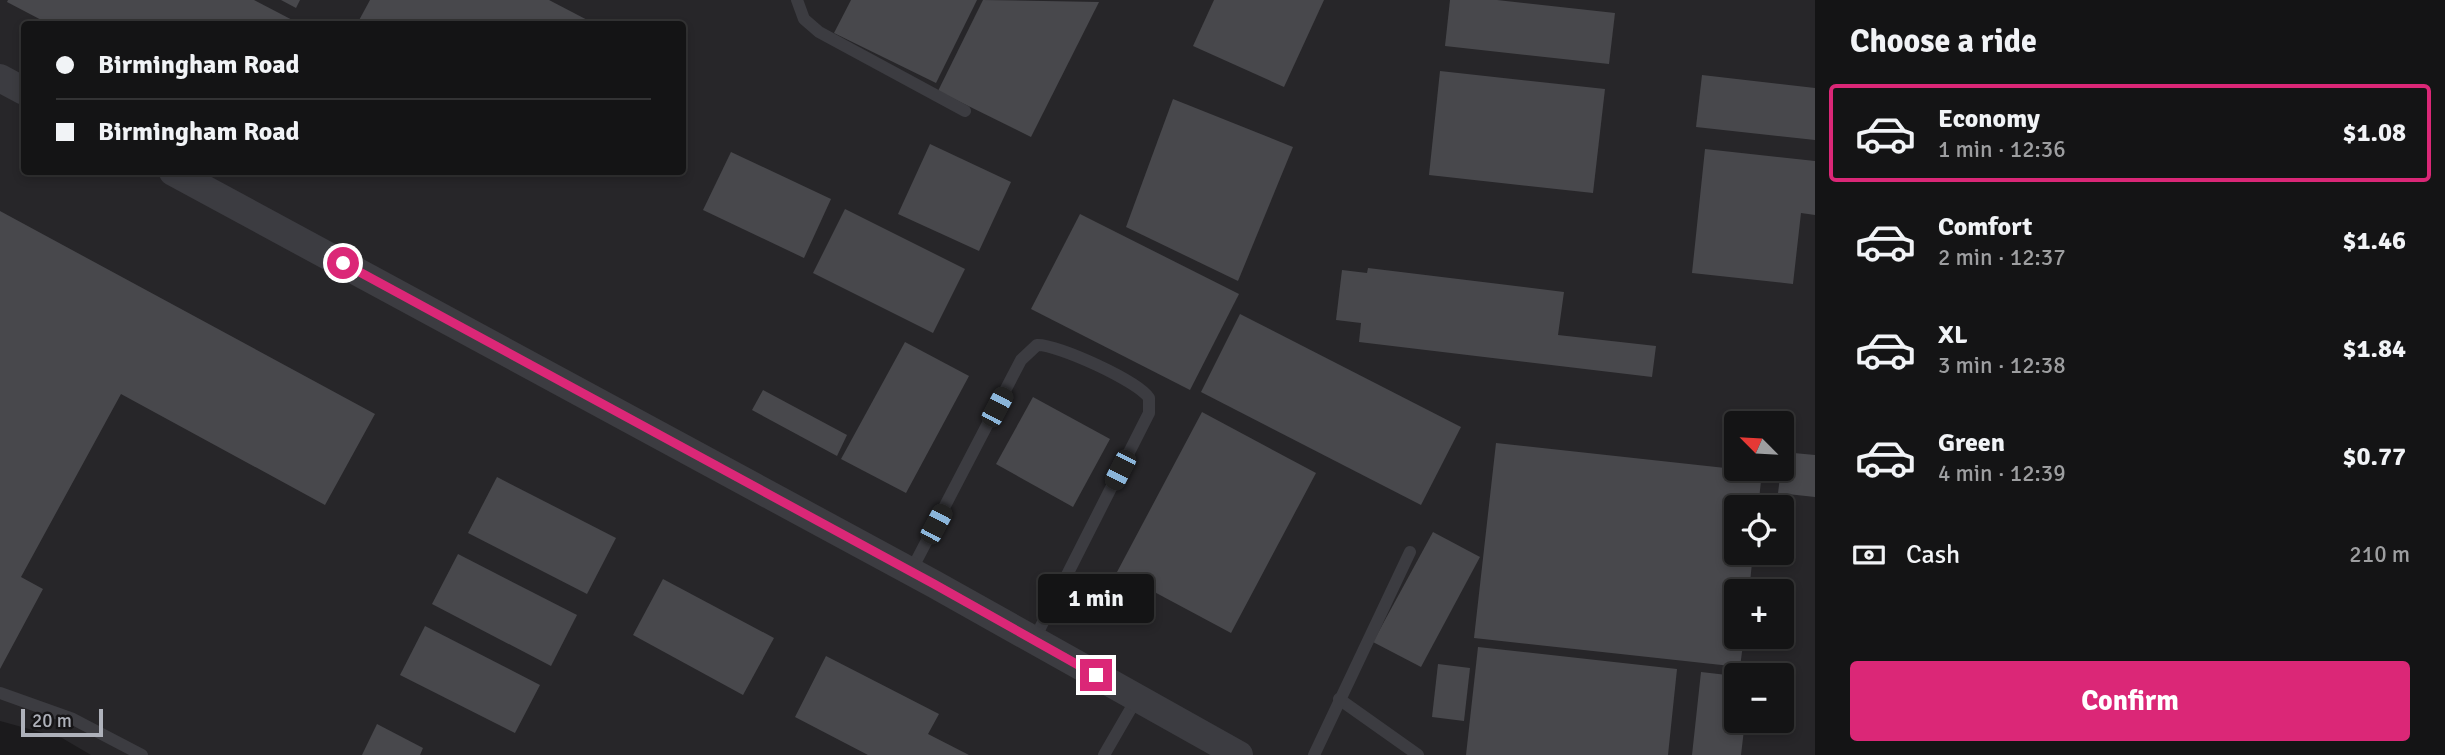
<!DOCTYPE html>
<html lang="en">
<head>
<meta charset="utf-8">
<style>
	:root { --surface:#141415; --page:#212122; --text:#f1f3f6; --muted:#9d9ea0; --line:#333334; --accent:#db2777 }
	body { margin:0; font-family:Signika,sans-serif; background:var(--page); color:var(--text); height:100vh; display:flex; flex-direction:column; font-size:26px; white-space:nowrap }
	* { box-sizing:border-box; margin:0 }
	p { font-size:23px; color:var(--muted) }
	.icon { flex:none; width:38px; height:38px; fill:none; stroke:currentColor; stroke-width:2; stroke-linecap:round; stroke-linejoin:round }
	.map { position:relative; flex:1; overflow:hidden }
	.side { display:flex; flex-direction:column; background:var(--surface); width:630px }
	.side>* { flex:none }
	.hud { position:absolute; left:21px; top:21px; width:665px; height:154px; border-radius:7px; box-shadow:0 4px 10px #0003,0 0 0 2px var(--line); display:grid; align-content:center; height:154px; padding:0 35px; background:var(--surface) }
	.needle { width:46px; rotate:294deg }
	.fabs { position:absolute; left:1724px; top:411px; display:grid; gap:14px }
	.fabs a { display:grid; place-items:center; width:70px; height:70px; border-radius:7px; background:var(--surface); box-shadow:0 4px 10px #0003,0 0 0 2px var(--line); font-size:35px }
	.scale { position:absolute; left:21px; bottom:18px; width:82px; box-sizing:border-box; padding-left:7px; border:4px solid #aeb1ba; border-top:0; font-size:19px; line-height:24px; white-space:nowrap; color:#aeb1ba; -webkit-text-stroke:5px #161517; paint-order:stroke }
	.end { position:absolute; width:32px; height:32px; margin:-16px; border:9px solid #db2777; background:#fff; box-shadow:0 0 0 4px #fff }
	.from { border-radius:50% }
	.bubble { position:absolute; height:49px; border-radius:7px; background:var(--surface); box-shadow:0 4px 10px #0003,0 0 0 2px var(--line); font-size:23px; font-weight:700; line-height:49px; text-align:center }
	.car { position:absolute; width:21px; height:42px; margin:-21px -10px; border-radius:9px; box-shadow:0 0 5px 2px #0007; background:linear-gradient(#222 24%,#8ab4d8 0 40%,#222 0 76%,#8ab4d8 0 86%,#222 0) }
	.hud b { display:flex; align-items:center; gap:24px; height:66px; font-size:26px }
	.hud b+b { border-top:2px solid var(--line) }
	.hud i { width:18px; height:18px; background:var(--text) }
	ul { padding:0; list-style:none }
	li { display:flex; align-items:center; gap:21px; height:98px; margin:0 14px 10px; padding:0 21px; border:4px solid transparent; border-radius:7px }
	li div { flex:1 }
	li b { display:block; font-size:26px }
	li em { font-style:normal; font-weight:700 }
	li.selected { border-color:var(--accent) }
	li>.icon { width:63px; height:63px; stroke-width:1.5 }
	h2 { padding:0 35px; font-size:32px; line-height:84px }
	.pay { display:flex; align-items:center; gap:18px; height:77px; padding:0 35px; font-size:26px }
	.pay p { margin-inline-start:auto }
	.cta { display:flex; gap:14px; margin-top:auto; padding:14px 35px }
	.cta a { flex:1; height:80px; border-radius:7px; background:var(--accent); color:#fff; font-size:28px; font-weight:700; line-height:80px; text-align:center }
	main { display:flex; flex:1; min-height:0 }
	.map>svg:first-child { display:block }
	.built { fill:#272629; fill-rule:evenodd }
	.building { fill:#48484c }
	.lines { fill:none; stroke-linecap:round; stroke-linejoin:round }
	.service { stroke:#3c3c41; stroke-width:12 }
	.tertiary { stroke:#3c3c41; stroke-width:28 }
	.route { stroke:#db2777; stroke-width:9 }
</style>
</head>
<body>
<main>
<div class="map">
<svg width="1815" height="755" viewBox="0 0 1815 755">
	<rect width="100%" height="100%" fill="#1b1a1c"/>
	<path class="built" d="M0,0H1815V755H91L62,738L0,721ZM24,24H682V172H24ZM1736,424H1782V469H1736ZM1736,508H1782V553H1736ZM1736,592H1782V637H1736ZM1736,676H1782V721H1736Z"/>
	<g class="building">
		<path d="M8,0H254L300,24H49L7,2Z"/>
		<path d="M281,0H300L296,8Z"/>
		<path d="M370,0H549L595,24H357Z"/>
		<path d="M851,0H977L936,83L834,33Z"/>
		<path d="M983,0L1099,2L1031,137L938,91Z"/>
		<path d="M1214,0H1324L1284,87L1193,46Z"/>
		<path d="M1450,0H1497L1615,13L1609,64L1445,46Z"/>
		<path d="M1440,71L1605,89L1593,193L1429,175Z"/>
		<path d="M1702,75L1815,88V140L1696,127Z"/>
		<path d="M1173,99L1293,147L1238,281L1126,227Z"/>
		<path d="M930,144L1011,182L979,251L898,214Z"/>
		<path d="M1705,149L1815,161V215L1801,213L1793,284L1692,273Z"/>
		<path d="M731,152L831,199L804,258L703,210Z"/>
		<path d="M845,209L965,269L933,333L813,273Z"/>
		<path d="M0,211L375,414L325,505L121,394L21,577L43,589L0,669Z"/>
		<path d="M1080,214L1239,294L1190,390L1031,309Z"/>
		<path d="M1368,268L1564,292L1558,335L1656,346L1652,377L1359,342L1361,323L1336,320L1342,270L1367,273Z"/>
		<path d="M1240,314L1461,427L1421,505L1201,392Z"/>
		<path d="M905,342L969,376L906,493L841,459Z"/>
		<path d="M763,390L847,435L837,456L752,410Z"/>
		<path d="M1033,397L1110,439L1073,507L996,464Z"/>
		<path d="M1202,412L1316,473L1231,633L1117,572Z"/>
		<path d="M1496,443L1762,472L1758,508H1736V553H1753L1749,592H1736V637H1744L1740,667L1474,638Z"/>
		<path d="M1783,452L1815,455V497L1778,493Z"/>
		<path d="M497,477L616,538L587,594L468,533Z"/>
		<path d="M1433,532L1480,557L1421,667L1373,642Z"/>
		<path d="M458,554L577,615L551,666L432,604Z"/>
		<path d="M663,579L774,638L743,695L633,635Z"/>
		<path d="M425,626L540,685L515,733L400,675Z"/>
		<path d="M1478,647L1677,669L1668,755H1466Z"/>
		<path d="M826,656L939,714L928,734L969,755H868L795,717Z"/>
		<path d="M1438,664L1470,668L1464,721L1432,717Z"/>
		<path d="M1701,672L1736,676V721H1745L1741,755H1692Z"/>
		<path d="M377,724L423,748L420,755H362Z"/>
	</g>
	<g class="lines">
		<g class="service">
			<path d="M797,0L804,19L819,32L965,111"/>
			<path d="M911,571L1021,360L1037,345C1057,344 1138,381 1149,398V413L1034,640"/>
			<path d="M0,693L73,719L142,755"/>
			<path d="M1339,699L1418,755"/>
			<path d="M1104,755L1137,698"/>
			<path d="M1314,755L1410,552"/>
		</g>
		<g class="tertiary">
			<path d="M0,78L24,91"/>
			<path d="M173,172L934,584L1239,755"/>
		</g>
	</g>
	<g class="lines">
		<path class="route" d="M343,263L934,584L1096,675"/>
	</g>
</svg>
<div class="fabs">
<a><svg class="needle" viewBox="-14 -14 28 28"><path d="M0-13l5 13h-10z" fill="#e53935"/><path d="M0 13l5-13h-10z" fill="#9d9ea0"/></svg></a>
<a><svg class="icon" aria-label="locate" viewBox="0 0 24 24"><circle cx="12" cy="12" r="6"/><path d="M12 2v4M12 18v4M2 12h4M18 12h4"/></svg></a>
<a>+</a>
<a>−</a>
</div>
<div class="scale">20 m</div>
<i class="end from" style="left:343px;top:263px"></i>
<i class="end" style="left:1096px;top:675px"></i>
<div class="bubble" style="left:1038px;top:574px;width:116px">1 min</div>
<i class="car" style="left:997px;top:407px;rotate:28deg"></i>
<i class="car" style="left:1120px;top:470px;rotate:207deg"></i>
<i class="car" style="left:936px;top:524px;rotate:28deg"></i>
<div class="hud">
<b><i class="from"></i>Birmingham Road</b>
<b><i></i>Birmingham Road</b>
</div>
</div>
<section class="side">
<h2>Choose a ride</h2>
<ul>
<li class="selected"><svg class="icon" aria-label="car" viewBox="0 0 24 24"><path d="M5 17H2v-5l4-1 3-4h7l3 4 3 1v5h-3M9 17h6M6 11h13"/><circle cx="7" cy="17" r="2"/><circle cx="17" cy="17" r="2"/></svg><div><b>Economy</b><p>1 min · 12:36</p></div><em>$1.08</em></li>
<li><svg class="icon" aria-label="car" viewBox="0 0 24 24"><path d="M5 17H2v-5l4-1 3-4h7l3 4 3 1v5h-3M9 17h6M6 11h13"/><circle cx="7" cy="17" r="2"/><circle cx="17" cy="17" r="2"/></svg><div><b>Comfort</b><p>2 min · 12:37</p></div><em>$1.46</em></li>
<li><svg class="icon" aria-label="car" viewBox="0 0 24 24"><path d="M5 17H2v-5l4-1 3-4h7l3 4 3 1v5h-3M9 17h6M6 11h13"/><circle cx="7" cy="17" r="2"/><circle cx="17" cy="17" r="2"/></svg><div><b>XL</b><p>3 min · 12:38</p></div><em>$1.84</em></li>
<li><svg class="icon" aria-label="car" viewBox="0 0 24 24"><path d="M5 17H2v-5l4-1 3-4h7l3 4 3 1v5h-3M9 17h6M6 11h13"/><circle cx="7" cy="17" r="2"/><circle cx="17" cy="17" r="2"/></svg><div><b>Green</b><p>4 min · 12:39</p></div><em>$0.77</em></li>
</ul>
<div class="pay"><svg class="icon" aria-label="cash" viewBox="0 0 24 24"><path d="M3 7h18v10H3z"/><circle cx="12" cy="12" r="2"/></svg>Cash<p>210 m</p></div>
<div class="cta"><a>Confirm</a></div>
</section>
</main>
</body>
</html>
